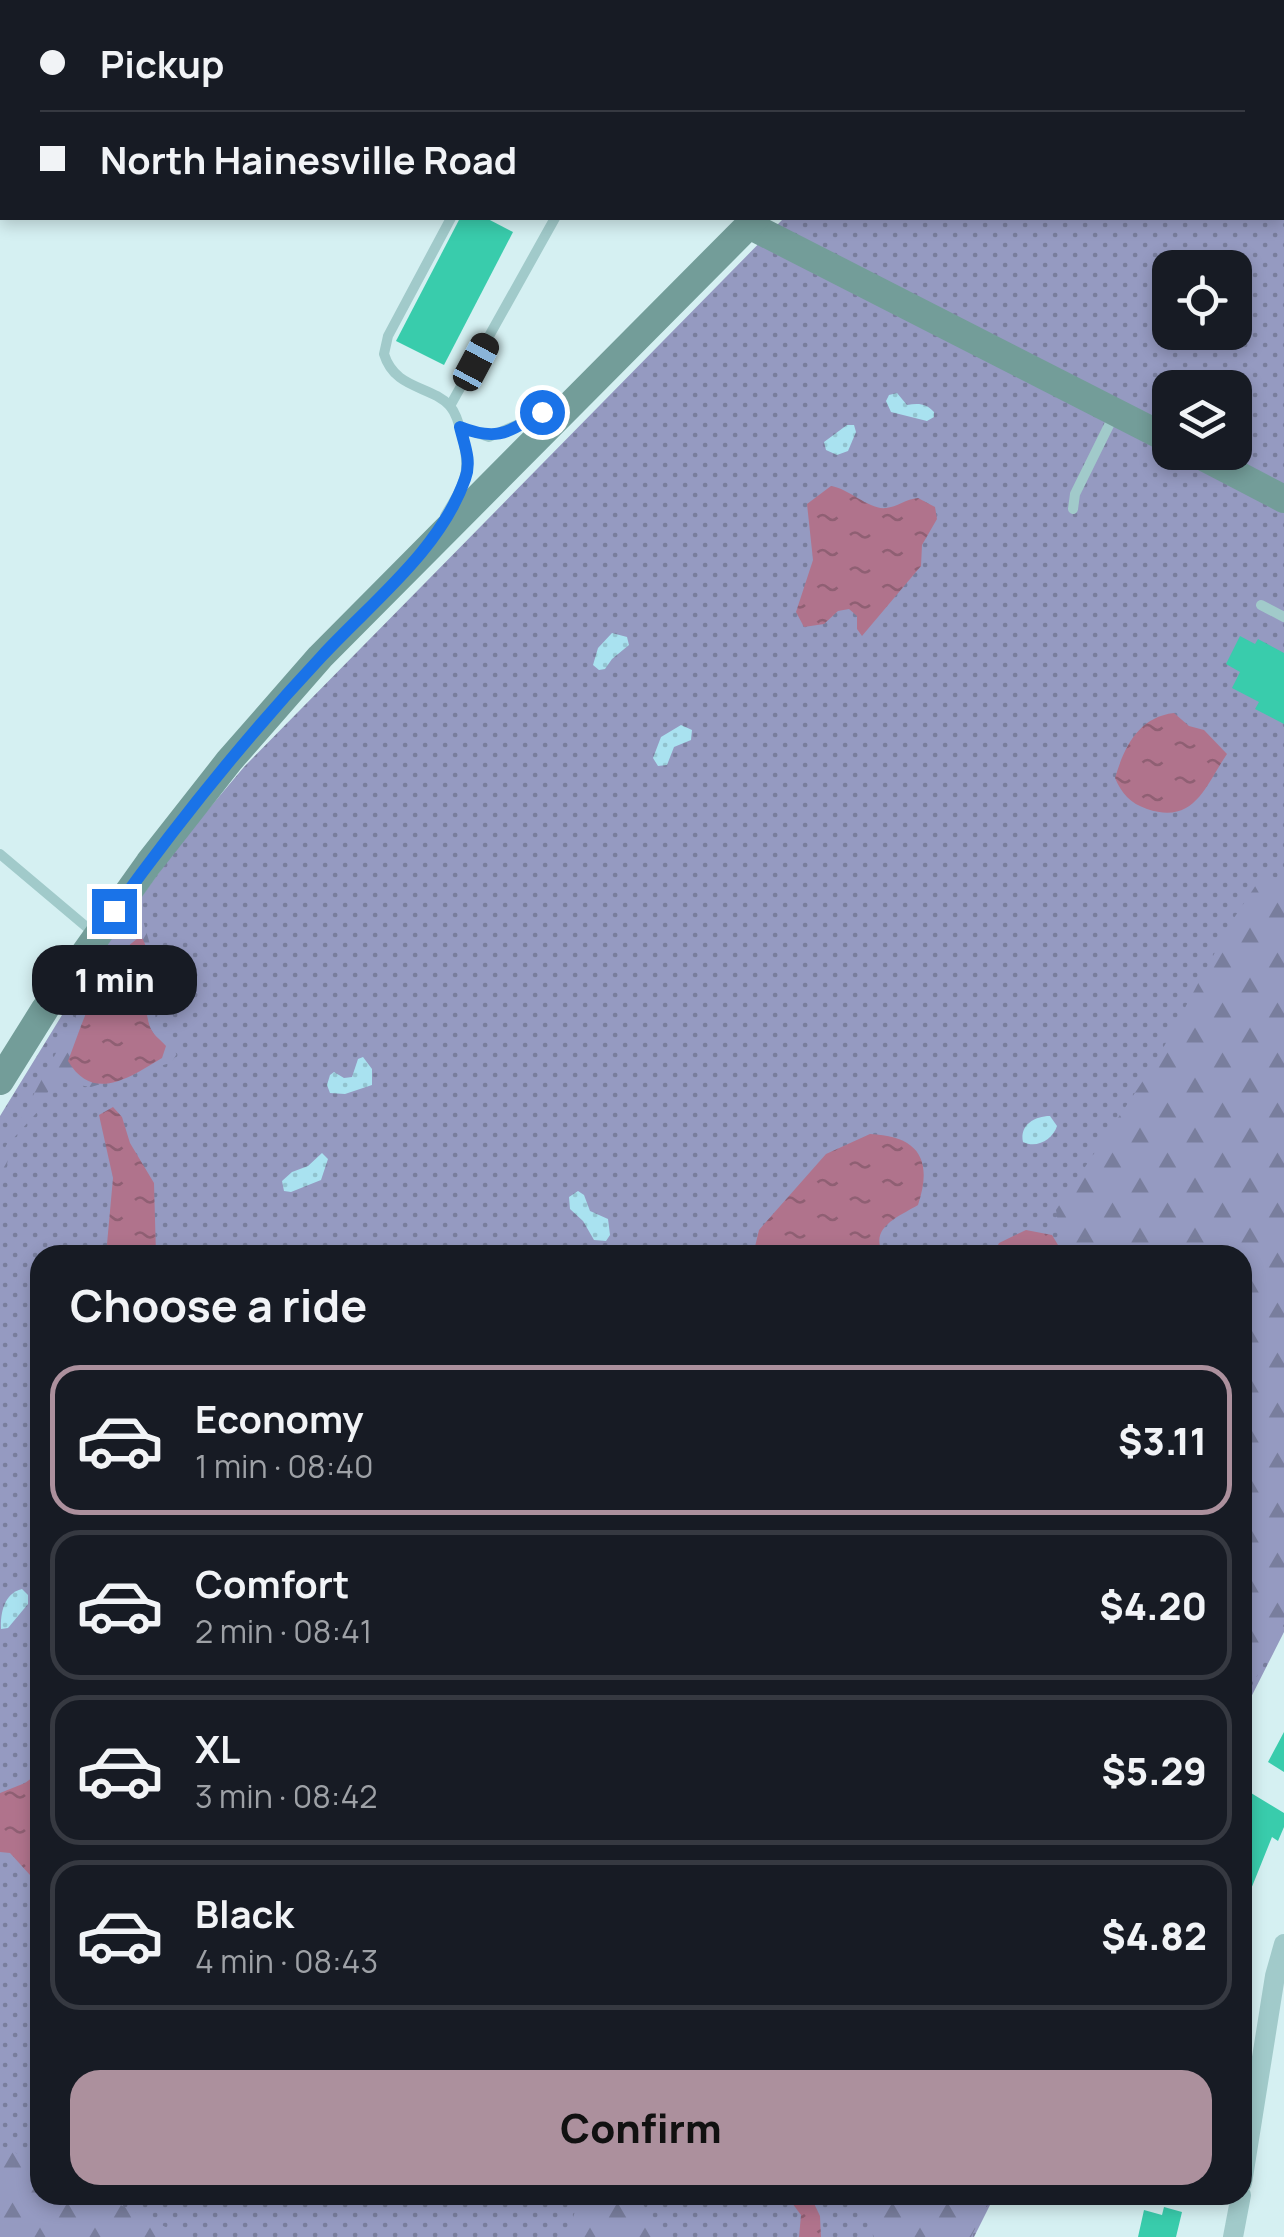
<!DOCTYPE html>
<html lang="en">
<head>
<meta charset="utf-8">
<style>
	:root { --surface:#171b24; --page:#242831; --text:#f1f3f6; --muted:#9ea1a6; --line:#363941; --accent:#ac909d }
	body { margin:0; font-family:Manrope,sans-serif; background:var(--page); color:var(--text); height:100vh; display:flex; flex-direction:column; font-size:38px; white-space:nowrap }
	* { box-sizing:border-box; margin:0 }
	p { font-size:32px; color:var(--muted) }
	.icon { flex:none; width:55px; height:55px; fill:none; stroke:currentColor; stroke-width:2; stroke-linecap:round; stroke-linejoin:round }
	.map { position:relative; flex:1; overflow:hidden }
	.sheet { position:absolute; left:30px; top:1245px; width:1222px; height:960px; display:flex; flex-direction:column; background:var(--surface); border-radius:30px; box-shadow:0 5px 15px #0003 }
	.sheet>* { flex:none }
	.guide { position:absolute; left:0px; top:0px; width:1285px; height:220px; box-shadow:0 5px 15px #0003; display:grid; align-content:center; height:220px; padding:0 40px; background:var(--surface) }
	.tools { position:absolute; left:1152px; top:250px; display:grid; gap:20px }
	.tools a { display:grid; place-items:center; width:100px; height:100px; border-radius:20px; background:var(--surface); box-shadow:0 5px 15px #0003; font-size:50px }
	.end { position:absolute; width:45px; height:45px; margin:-22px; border:12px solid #1a73e8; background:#fff; box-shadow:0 0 0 5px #fff }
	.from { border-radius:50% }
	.bubble { position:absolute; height:70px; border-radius:30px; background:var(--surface); box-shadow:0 5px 15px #0003; font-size:32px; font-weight:800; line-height:70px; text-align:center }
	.car { position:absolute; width:30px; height:60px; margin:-30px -15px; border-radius:12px; box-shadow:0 0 8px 2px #0007; background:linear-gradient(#222 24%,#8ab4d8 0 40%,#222 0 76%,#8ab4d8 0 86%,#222 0) }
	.guide b { display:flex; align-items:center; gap:35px; height:95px; font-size:38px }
	.guide b+b { border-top:2px solid var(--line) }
	.guide i { width:25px; height:25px; background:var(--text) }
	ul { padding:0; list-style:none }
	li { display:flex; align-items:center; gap:30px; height:150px; margin:0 20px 15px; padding:0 20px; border:5px solid var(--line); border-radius:30px }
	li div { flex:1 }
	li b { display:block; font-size:38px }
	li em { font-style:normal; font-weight:800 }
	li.active { border-color:var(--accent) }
	li>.icon { width:90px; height:90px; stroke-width:1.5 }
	h2 { padding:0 40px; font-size:45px; line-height:120px }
	.action { display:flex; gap:20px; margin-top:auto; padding:20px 40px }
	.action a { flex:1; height:115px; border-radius:30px; background:var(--accent); color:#111; font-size:40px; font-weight:800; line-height:115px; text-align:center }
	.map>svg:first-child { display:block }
	.grass { fill:url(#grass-dots); fill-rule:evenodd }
	.forest { fill:url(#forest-firs) }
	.sand { fill:url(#sand-dots) }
	.water { fill:url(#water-ripples) }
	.building { fill:#39ccac }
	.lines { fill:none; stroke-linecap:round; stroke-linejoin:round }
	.lane { stroke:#a1caca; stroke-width:10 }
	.street { stroke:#a1caca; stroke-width:20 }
	.secondary { stroke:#739d99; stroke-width:28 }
	.route { stroke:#1a73e8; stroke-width:12 }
</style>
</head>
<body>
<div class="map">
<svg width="1284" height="2237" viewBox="0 0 1284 2237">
	<defs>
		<pattern id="grass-dots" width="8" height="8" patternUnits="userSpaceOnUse" patternTransform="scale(2.5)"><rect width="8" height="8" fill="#959ac1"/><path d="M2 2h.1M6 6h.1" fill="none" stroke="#797e9d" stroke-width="1.8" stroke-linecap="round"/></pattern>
		<pattern id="forest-firs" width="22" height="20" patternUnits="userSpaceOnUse" patternTransform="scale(2.5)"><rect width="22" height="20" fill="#959ac1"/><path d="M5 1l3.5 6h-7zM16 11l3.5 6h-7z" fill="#797e9d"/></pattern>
		<pattern id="sand-dots" width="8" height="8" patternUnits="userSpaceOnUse" patternTransform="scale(2.5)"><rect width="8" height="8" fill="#a9e2f0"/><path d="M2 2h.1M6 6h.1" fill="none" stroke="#91c2ce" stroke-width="1.8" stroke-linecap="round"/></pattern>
		<pattern id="water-ripples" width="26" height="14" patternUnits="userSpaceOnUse" patternTransform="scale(2.5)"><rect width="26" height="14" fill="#b0738c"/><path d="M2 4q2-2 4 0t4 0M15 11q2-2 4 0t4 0" fill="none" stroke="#8f5f73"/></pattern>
	</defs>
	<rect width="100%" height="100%" fill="#d5f0f2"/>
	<path class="grass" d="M999,0H1284V1632L1243,1713L1242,1255H40V2195H995L974,2237H0V1116L94,963L180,843L244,767L784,218H1282V2H997ZM1170,268H1235V332H1170ZM1170,388H1235V452H1170Z"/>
	<g class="forest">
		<path d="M1264,873L1284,881V1624L1243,1703L1242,1255H1063L1056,1210L1155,1063L1232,921Z"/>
		<path d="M133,910L142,917L156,965L153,992L156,1023L177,1055L170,1063L91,1087L53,1081L40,1109L11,1141L4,1182L0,1189V1157Z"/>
		<path d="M0,2145L40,2165V2195H100L186,2237H0Z"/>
		<path d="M580,2195H637L650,2215L672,2237H567Z"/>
		<path d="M857,2195H992L971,2237H874Z"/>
	</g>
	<g class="sand">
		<path d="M897,393L907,405C918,403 926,403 934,412V417L927,421L891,412L886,401L889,395Z"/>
		<path d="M847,425H854L856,432L848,451L837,455L826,450L824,442Z"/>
		<path d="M612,633L627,637L629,645L612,659L605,669L599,670L593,665L598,648Z"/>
		<path d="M681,725L692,730L691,740L674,747L667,765L658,766L653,758L661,737Z"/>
		<path d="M363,1057L372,1069V1085L345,1094L330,1093L327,1085L330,1075L334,1072L344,1078L352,1077L358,1059Z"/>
		<path d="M1050,1116L1057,1126C1053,1139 1037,1149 1023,1142C1019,1125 1035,1116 1050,1116Z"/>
		<path d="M322,1153L328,1159L321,1180L291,1192L284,1191L282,1181L292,1172L308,1166Z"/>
		<path d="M578,1191L584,1195L590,1211L608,1219L610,1235L606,1241L594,1240L583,1221L570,1209L569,1197Z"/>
		<path d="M22,1589L28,1595V1604L8,1628L1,1629C0,1614 4,1593 22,1589Z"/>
	</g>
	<g class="water">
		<path d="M831,486C850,489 869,510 886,508C897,507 906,499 918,498L935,507L937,519L922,545L921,566L862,636L857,629V616L849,609L838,611L824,624L804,627L796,612L813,560L807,504Z"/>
		<path d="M1174,713L1189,726L1204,730L1227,754C1205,786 1195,825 1147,809C1130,803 1122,794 1115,778C1124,748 1138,717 1174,713Z"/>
		<path d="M141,936C158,964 139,997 150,1027C153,1035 160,1039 166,1046L162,1058C129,1078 93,1103 68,1061C85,1016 100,964 141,936Z"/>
		<path d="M113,1107L122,1117L130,1143L154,1183L156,1255H106L113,1178L99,1115Z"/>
		<path d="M870,1134C919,1136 933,1160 918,1205C900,1216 867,1228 884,1255H753L759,1230L826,1154Z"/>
		<path d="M1026,1230L1052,1235L1058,1245L1059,1255H993L999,1243Z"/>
		<path d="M40,1772V1886L10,1853L0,1852V1793L25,1783Z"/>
		<path d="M786,2195H810L820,2216L821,2237H799L801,2215Z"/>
	</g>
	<g class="building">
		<path d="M460,218H486L513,232L444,365L396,341Z"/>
		<path d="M1240,636L1255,644L1258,639L1284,653V724L1255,709L1259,702L1232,688L1240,672L1226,664Z"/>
		<path d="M1284,1732V1772L1268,1762Z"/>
		<path d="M1251,1793L1284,1813V1827L1278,1841L1272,1837L1243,1909L1242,1812Z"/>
		<path d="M1164,2207L1182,2212L1176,2237H1138L1144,2210L1162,2215Z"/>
	</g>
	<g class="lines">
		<g class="lane">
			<path d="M450,406L555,218"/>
			<path d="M460,427L489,437L555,408"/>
			<path d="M1073,509L1075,494L1115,413"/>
			<path d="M445,516C464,484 472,474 462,436C460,427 456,413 450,406C431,385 395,390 384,354L388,336L451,218"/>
			<path d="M1261,605L1284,617"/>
			<path d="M0,854L96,935"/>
		</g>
		<g class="street">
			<path d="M289,0L294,2"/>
			<path d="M332,2L333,0"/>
			<path d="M641,2L643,0"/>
			<path d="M1242,2183L1275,1976L1284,1944"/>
			<path d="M1233,2237L1241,2195"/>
		</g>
		<g class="secondary">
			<path d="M969,2L971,0"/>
			<path d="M749,225L1170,440"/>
			<path d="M1194,452L1284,499"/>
			<path d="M0,1081L45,1009L149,863L229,761L320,657L756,218"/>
		</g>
	</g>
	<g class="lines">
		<path class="route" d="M114,911C178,822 247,736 322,656C372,602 440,550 465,479C472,461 464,444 460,427C498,442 508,432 542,412"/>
	</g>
</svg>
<div class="tools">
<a><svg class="icon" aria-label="locate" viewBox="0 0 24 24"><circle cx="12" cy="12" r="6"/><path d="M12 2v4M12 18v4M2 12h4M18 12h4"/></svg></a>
<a><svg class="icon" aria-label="layers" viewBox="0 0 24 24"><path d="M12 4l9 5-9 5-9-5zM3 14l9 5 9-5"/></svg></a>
</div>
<i class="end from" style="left:542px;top:412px"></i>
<i class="end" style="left:114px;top:911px"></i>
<div class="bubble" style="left:32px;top:945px;width:165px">1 min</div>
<i class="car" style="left:476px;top:362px;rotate:28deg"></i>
<div class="guide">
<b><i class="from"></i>Pickup</b>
<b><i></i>North Hainesville Road</b>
</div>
<section class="sheet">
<h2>Choose a ride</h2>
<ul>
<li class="active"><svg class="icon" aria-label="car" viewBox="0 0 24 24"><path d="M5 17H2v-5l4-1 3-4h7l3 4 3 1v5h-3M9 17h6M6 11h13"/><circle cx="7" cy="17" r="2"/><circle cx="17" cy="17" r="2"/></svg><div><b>Economy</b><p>1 min · 08:40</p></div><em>$3.11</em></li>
<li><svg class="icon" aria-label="car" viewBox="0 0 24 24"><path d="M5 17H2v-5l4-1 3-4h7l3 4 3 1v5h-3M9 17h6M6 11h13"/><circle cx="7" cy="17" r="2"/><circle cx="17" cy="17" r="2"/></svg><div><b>Comfort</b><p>2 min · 08:41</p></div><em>$4.20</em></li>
<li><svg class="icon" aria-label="car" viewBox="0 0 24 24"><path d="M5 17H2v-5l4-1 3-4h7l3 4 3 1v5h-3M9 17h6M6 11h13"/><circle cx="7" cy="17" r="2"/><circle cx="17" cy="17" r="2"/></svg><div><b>XL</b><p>3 min · 08:42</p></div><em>$5.29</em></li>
<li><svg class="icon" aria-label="car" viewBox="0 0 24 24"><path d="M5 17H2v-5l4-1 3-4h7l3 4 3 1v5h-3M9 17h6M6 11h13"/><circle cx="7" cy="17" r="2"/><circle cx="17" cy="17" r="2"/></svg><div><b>Black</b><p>4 min · 08:43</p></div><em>$4.82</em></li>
</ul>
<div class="action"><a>Confirm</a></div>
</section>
</div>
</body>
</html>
